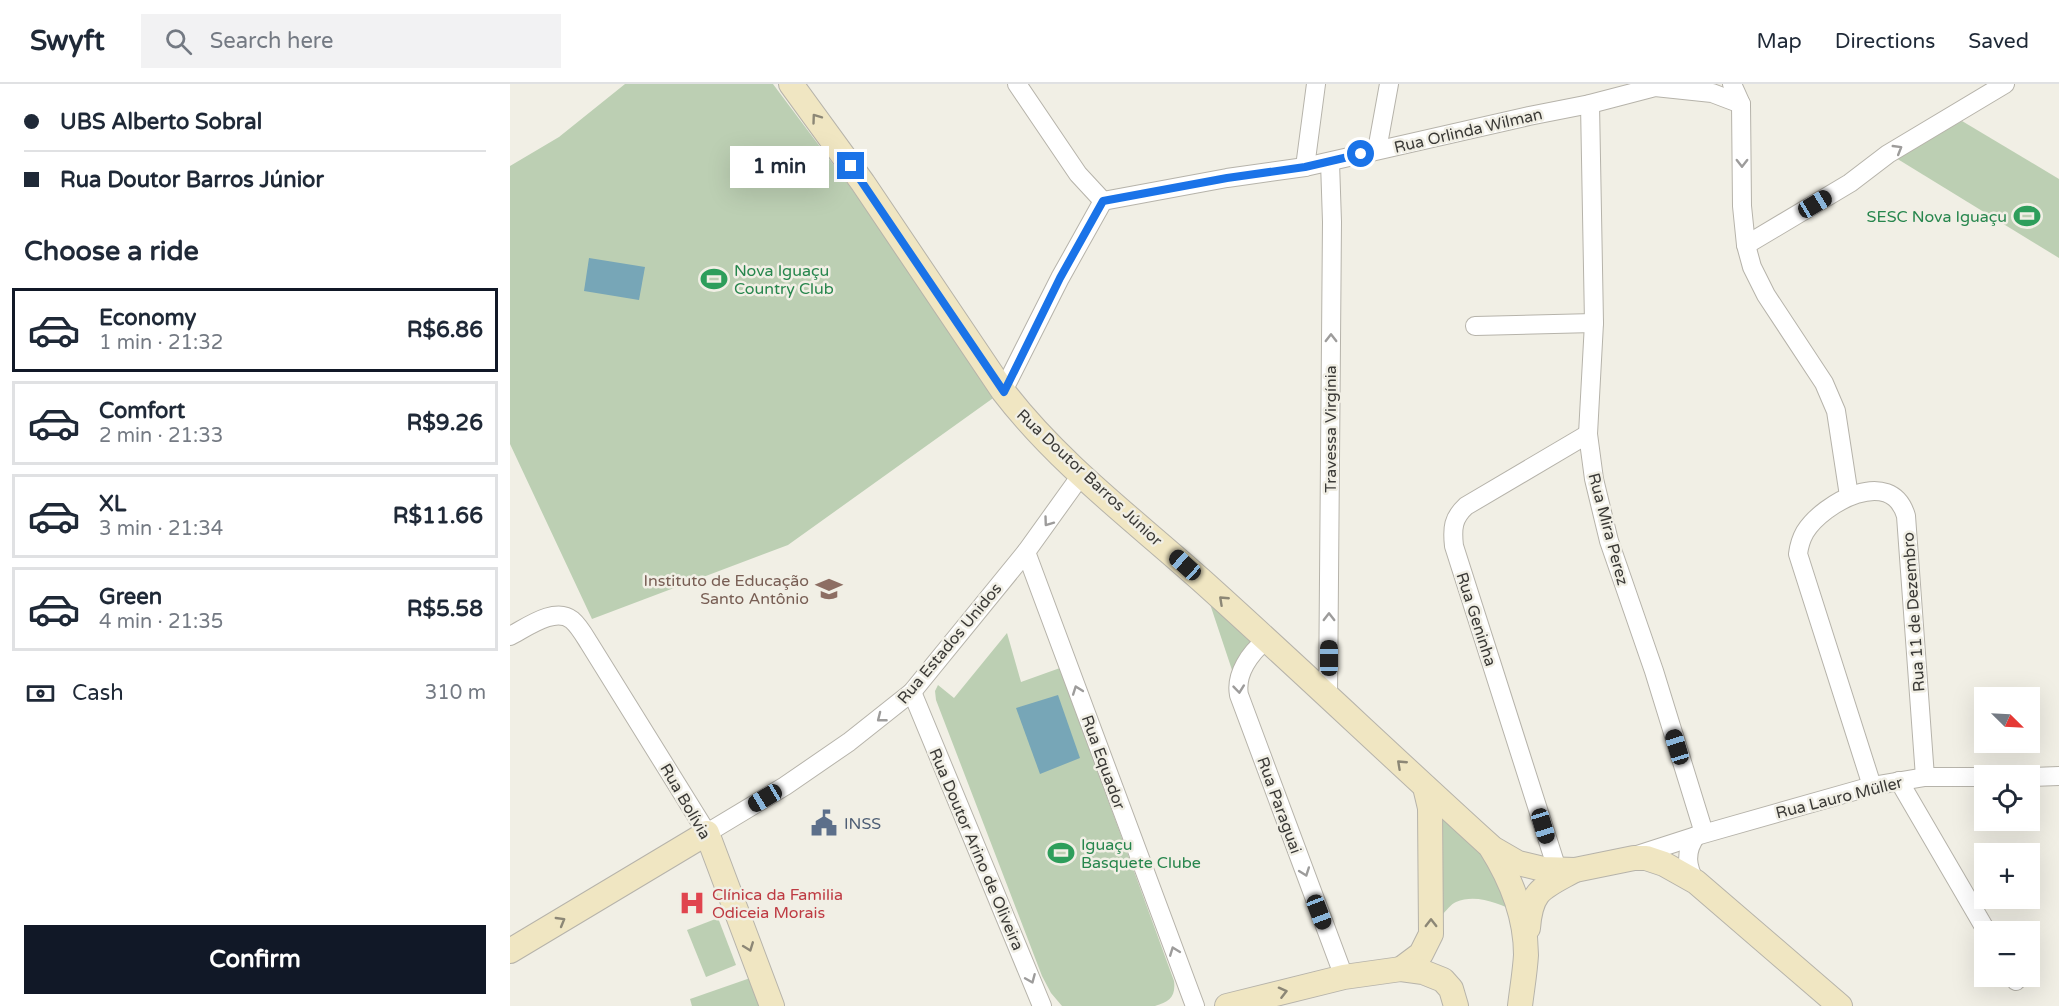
<!DOCTYPE html>
<html lang="en">
<head>
<meta charset="utf-8">
<style>
	:root { --surface:#fff; --page:#f2f2f3; --text:#1f2937; --muted:#747a83; --line:#e0e1e3; --accent:#111827 }
	body { margin:0; font-family:"Varela Round",sans-serif; background:var(--page); color:var(--text); height:100vh; display:flex; flex-direction:column; font-size:22px; white-space:nowrap }
	* { box-sizing:border-box; margin:0 }
	p { font-size:20px; color:var(--muted) }
	.icon { flex:none; width:33px; height:33px; fill:none; stroke:currentColor; stroke-width:2; stroke-linecap:round; stroke-linejoin:round }
	.map { position:relative; flex:1; overflow:hidden }
	.drawer { display:flex; flex-direction:column; background:var(--surface); width:510px }
	.drawer>* { flex:none }
	.guide { display:grid; align-content:center; height:132px; padding:0 24px; background:var(--surface) }
	.needle { width:39px; rotate:114deg }
	.buttons { position:absolute; left:1464px; top:603px; display:grid; gap:12px }
	.buttons a { display:grid; place-items:center; width:66px; height:66px; border-radius:0px; background:var(--surface); box-shadow:0 6px 24px #0002; font-size:30px }
	.end { position:absolute; width:27px; height:27px; margin:-14px; border:8px solid #1a73e8; background:#fff; box-shadow:0 0 0 3px #fff }
	.from { border-radius:50% }
	.bubble { position:absolute; height:42px; border-radius:0px; background:var(--surface); box-shadow:0 6px 24px #0002; font-size:20px; font-weight:700; line-height:42px; text-align:center }
	.car { position:absolute; width:18px; height:36px; margin:-18px -9px; border-radius:8px; box-shadow:0 0 4px 2px #0007; background:linear-gradient(#222 24%,#8ab4d8 0 40%,#222 0 76%,#8ab4d8 0 86%,#222 0) }
	.guide b { display:flex; align-items:center; gap:21px; height:57px; font-size:22px }
	.guide b+b { border-top:2px solid var(--line) }
	.guide i { width:15px; height:15px; background:var(--text) }
	ul { padding:0; list-style:none }
	li { display:flex; align-items:center; gap:18px; height:84px; margin:0 12px 9px; padding:0 12px; border:3px solid var(--line); border-radius:0px }
	li div { flex:1 }
	li b { display:block; font-size:22px }
	li em { font-style:normal; font-weight:700 }
	li.selected { border-color:var(--accent) }
	li>.icon { width:54px; height:54px; stroke-width:1.5 }
	h2 { padding:0 24px; font-size:27px; line-height:72px }
	.pay { display:flex; align-items:center; gap:15px; height:66px; padding:0 24px; font-size:22px }
	.pay p { margin-inline-start:auto }
	.action { display:flex; gap:12px; margin-top:auto; padding:12px 24px }
	.action a { flex:1; height:69px; border-radius:0px; background:var(--accent); color:#fff; font-size:24px; font-weight:700; line-height:69px; text-align:center }
	header { display:flex; align-items:center; gap:36px; box-sizing:border-box; height:84px; padding:0 30px; background:var(--surface); border-bottom:2px solid var(--line) }
	header strong { font-size:28px }
	nav { display:flex; gap:33px; margin-inline-start:auto; font-size:21px }
	.search { width:420px; height:54px; background:var(--page); display:flex; align-items:center; gap:15px; box-sizing:border-box; padding:0 21px; border-radius:0px; color:var(--muted); font-size:22px }
	main { display:flex; flex:1; min-height:0 }
	.map>svg:first-child { display:block }
	.green { fill:#bccfb3 }
	.water { fill:#77a6b7 }
	.lines { fill:none; stroke-linecap:round; stroke-linejoin:round }
	.minor-casing { stroke:#b6b3aa; stroke-width:20 }
	.secondary-casing { stroke:#b6b3aa; stroke-width:26 }
	.minor { stroke:#fff; stroke-width:18 }
	.secondary { stroke:#f0e6c2; stroke-width:24 }
	.oneway { stroke:#8c8776 }
	.oneway2 { stroke:#9d9c9b }
	.route { stroke:#1a73e8; stroke-width:8 }
	.labels { text-anchor:middle; stroke-width:5; stroke-linejoin:round; paint-order:stroke }
	.street-label { font-size:16px; fill:#3b3a37; stroke:#f1efe5 }
	.leisure-label { font-size:16px; fill:#27864d; stroke:#f1efe5; text-anchor:start }
	.education-label { font-size:16px; fill:#785e54; stroke:#f1efe5; text-anchor:end }
	.service-label { font-size:16px; fill:#4e5e75; stroke:#f1efe5; text-anchor:start }
	.health-label { font-size:16px; fill:#be3a42; stroke:#f1efe5; text-anchor:start }
</style>
</head>
<body>
<header>
<strong>Swyft</strong>
<div class="search"><svg class="icon" aria-label="search" viewBox="0 0 24 24"><circle cx="10" cy="10" r="6"/><path d="M15 15l6 6"/></svg>Search here</div>
<nav><a>Map</a><a>Directions</a><a>Saved</a></nav>
</header>
<main>
<section class="drawer">
<div class="guide">
<b><i class="from"></i>UBS Alberto Sobral</b>
<b><i></i>Rua Doutor Barros Júnior</b>
</div>
<h2>Choose a ride</h2>
<ul>
<li class="selected"><svg class="icon" aria-label="car" viewBox="0 0 24 24"><path d="M5 17H2v-5l4-1 3-4h7l3 4 3 1v5h-3M9 17h6M6 11h13"/><circle cx="7" cy="17" r="2"/><circle cx="17" cy="17" r="2"/></svg><div><b>Economy</b><p>1 min · 21:32</p></div><em>R$6.86</em></li>
<li><svg class="icon" aria-label="car" viewBox="0 0 24 24"><path d="M5 17H2v-5l4-1 3-4h7l3 4 3 1v5h-3M9 17h6M6 11h13"/><circle cx="7" cy="17" r="2"/><circle cx="17" cy="17" r="2"/></svg><div><b>Comfort</b><p>2 min · 21:33</p></div><em>R$9.26</em></li>
<li><svg class="icon" aria-label="car" viewBox="0 0 24 24"><path d="M5 17H2v-5l4-1 3-4h7l3 4 3 1v5h-3M9 17h6M6 11h13"/><circle cx="7" cy="17" r="2"/><circle cx="17" cy="17" r="2"/></svg><div><b>XL</b><p>3 min · 21:34</p></div><em>R$11.66</em></li>
<li><svg class="icon" aria-label="car" viewBox="0 0 24 24"><path d="M5 17H2v-5l4-1 3-4h7l3 4 3 1v5h-3M9 17h6M6 11h13"/><circle cx="7" cy="17" r="2"/><circle cx="17" cy="17" r="2"/></svg><div><b>Green</b><p>4 min · 21:35</p></div><em>R$5.58</em></li>
</ul>
<div class="pay"><svg class="icon" aria-label="cash" viewBox="0 0 24 24"><path d="M3 7h18v10H3z"/><circle cx="12" cy="12" r="2"/></svg>Cash<p>310 m</p></div>
<div class="action"><a>Confirm</a></div>
</section>
<div class="map">
<svg width="1549" height="922" viewBox="0 0 1549 922">
	<rect width="100%" height="100%" fill="#f1efe5"/>
	<g class="green">
		<path d="M115,0H263L493,307L278,461L82,535L0,360V82L49,53Z"/>
		<path d="M1452,37L1549,95V174L1381,71Z"/>
		<path d="M692,496L756,556L727,601Z"/>
		<path d="M497,549L511,598L550,584L664,897C666,913 659,918 645,922H552L541,909L532,892L426,616L425,607L428,601L444,614Z"/>
		<path d="M927,719L982,771L1007,828C990,820 966,809 946,818C941,820 936,827 932,831Z"/>
		<path d="M208,834L226,881L196,893L177,846Z"/>
		<path d="M246,892L257,922H182L180,915Z"/>
	</g>
	<g class="water">
		<path d="M79,174L135,183L129,216L74,207Z"/>
		<path d="M548,611L570,674L530,690L506,624Z"/>
	</g>
	<g class="lines">
		<g class="minor-casing">
			<g id="minor">
				<path d="M507,0L568,90L593,117"/>
				<path d="M1222,0L1231,20L1232,122L1236,161L1242,183L1256,211L1314,299L1326,327L1339,412"/>
				<path d="M1080,20L1084,239L1078,350L1084,395L1099,457L1144,587L1194,749"/>
				<path d="M867,66L879,0"/>
				<path d="M795,83L806,0"/>
				<path d="M1236,161L1340,99L1378,70L1495,0"/>
				<path d="M965,242L1084,239"/>
				<path d="M493,307L550,194L593,117L717,94L795,83L1019,32L1080,20L1145,3L1202,9L1231,20"/>
				<path d="M516,468L685,922"/>
				<path d="M0,552C16,544 45,522 62,536C69,542 74,551 79,559L197,749L275,702L339,658L402,608L516,468L572,390"/>
				<path d="M756,556C740,569 725,590 729,611L834,893"/>
				<path d="M402,608L532,922"/>
				<path d="M818,613L822,138L820,78"/>
				<path d="M1520,693L1549,692"/>
				<path d="M1389,697L1477,848"/>
				<path d="M1362,702L1288,470C1289,462 1291,455 1295,448C1313,419 1381,381 1396,432L1415,693"/>
				<path d="M1124,772L1186,752L1362,702L1415,693H1474"/>
				<path d="M1047,785L944,462C942,444 943,434 956,422L1078,350"/>
				<path d="M1186,798C1176,783 1175,767 1186,752"/>
				<path d="M1503,892L1506,897"/>
			</g>
		</g>
		<g class="secondary-casing">
			<g id="secondary">
				<path d="M281,0L353,99L493,307C548,379 623,435 690,495C788,583 883,674 980,762C1001,795 1016,831 1016,871C1015,888 1012,905 1010,922"/>
				<path d="M982,764L1008,779L1033,785L1065,786L1124,774H1136L1154,780L1186,798L1330,922"/>
				<path d="M1018,844C1021,806 1032,804 1063,787"/>
				<path d="M0,867L197,749L262,922"/>
				<path d="M891,885L911,870L921,850L920,724L915,703"/>
				<path d="M717,922L834,893L891,885L913,888L933,896L941,905L946,922"/>
			</g>
		</g>
		<use href="#minor" class="minor"/>
		<use href="#secondary" class="secondary"/>
	</g>
	<defs><path id="oneway-chevron" d="M-2-3.5L2.5 0L-2 3.5" fill="none" stroke-width="1.6" stroke-linecap="round" stroke-linejoin="round" transform="scale(1.5)"/></defs>
	<g class="oneway">
		<use href="#oneway-chevron" transform="translate(306 34) rotate(-126)"/>
		<use href="#oneway-chevron" transform="translate(713 516) rotate(-137)"/>
		<use href="#oneway-chevron" transform="translate(891 680) rotate(-137)"/>
		<use href="#oneway-chevron" transform="translate(51 837) rotate(-30)"/>
		<use href="#oneway-chevron" transform="translate(921 839) rotate(-90)"/>
		<use href="#oneway-chevron" transform="translate(239 863) rotate(69)"/>
		<use href="#oneway-chevron" transform="translate(773 908) rotate(-14)"/>
	</g>
	<g class="oneway2">
		<use href="#oneway-chevron" transform="translate(1388 65) rotate(-31)"/>
		<use href="#oneway-chevron" transform="translate(1232 79) rotate(90)"/>
		<use href="#oneway-chevron" transform="translate(821 254) rotate(-90)"/>
		<use href="#oneway-chevron" transform="translate(538 438) rotate(126)"/>
		<use href="#oneway-chevron" transform="translate(819 533) rotate(-90)"/>
		<use href="#oneway-chevron" transform="translate(729 605) rotate(84)"/>
		<use href="#oneway-chevron" transform="translate(567 606) rotate(-110)"/>
		<use href="#oneway-chevron" transform="translate(371 634) rotate(142)"/>
		<use href="#oneway-chevron" transform="translate(795 788) rotate(70)"/>
		<use href="#oneway-chevron" transform="translate(664 867) rotate(-111)"/>
		<use href="#oneway-chevron" transform="translate(521 895) rotate(67)"/>
	</g>
	<g class="lines">
		<path class="route" d="M341,82L494,308L550,194L593,117L717,94L795,83L851,70"/>
	</g>
	<defs>
		<g id="stadium-bare" transform="scale(2.07)"><path d="M0-5a6.5 5 0 1 0 0 10a6.5 5 0 1 0 0-10ZM-3.5-1.8h7v3.6h-7Z" fill="#2e9e5b" stroke="#f1efe5" stroke-width="2.5" paint-order="stroke"/></g>
		<g id="school-bare" transform="scale(2.07)"><path d="M0-5L7-2L0 1L-7-2ZM-4 1L0 2.5L4 1V4Q0 6-4 4Z" fill="#8d6e63" stroke="#f1efe5" stroke-width="2.5" paint-order="stroke"/></g>
		<g id="civic-bare" transform="scale(2.07)"><path d="M-.6-6.5H3V-4.5H.6V-3L4-1V1h2V6H-6V1h2V-1L-.6-3ZM-1.2 2.5V6h2.4V2.5Z" fill="#5c6f8a" stroke="#f1efe5" stroke-width="2.5" paint-order="stroke"/></g>
		<g id="hospital-bare" transform="scale(2.07)"><path d="M-5-5h3v3.5h4V-5h3V5h-3V1.5h-4V5h-3Z" fill="#e0444e" stroke="#f1efe5" stroke-width="2.5" paint-order="stroke"/></g>
	</defs>
	<g fill-rule="evenodd">
		<use href="#stadium-bare" x="1517" y="132"/>
		<use href="#stadium-bare" x="204" y="195"/>
		<use href="#school-bare" x="319" y="505"/>
		<use href="#civic-bare" x="314" y="739"/>
		<use href="#stadium-bare" x="551" y="769"/>
		<use href="#hospital-bare" x="182" y="819"/>
	</g>
	<g class="labels">
		<g class="street-label">
			<text transform="translate(958 46) rotate(-13)" y="6">Rua Orlinda Wilman</text>
			<text transform="translate(820 345) rotate(-90)" y="6">Travessa Virgínia</text>
			<text transform="translate(580 393) rotate(43)" y="6">Rua Doutor Barros Júnior</text>
			<text transform="translate(1099 445) rotate(75)" y="6">Rua Mira Perez</text>
			<text transform="translate(1403 528) rotate(-94)" y="6">Rua 11 de Dezembro</text>
			<text transform="translate(967 535) rotate(72)" y="6">Rua Geninha</text>
			<text transform="translate(439 559) rotate(-50)" y="6">Rua Estados Unidos</text>
			<text transform="translate(594 678) rotate(70)" y="6">Rua Equador</text>
			<text transform="translate(1329 713) rotate(-14)" y="6">Rua Lauro Müller</text>
			<text transform="translate(176 717) rotate(60)" y="6">Rua Bolívia</text>
			<text transform="translate(770 721) rotate(70)" y="6">Rua Paraguai</text>
			<text transform="translate(467 765) rotate(67)" y="6">Rua Doutor Arino de Oliveira</text>
		</g>
		<g class="leisure-label">
			<text x="1497" y="138" text-anchor="end">SESC Nova Iguaçu</text>
			<text x="224" y="192">Nova Iguaçu<tspan x="224" dy="18">Country Club</tspan></text>
			<text x="571" y="766">Iguaçu<tspan x="571" dy="18">Basquete Clube</tspan></text>
		</g>
		<g class="education-label">
			<text x="299" y="502">Instituto de Educação<tspan x="299" dy="18">Santo Antônio</tspan></text>
		</g>
		<g class="service-label">
			<text x="334" y="745">INSS</text>
		</g>
		<g class="health-label">
			<text x="202" y="816">Clínica da Familia<tspan x="202" dy="18">Odiceia Morais</tspan></text>
		</g>
	</g>
</svg>
<div class="buttons">
<a><svg class="needle" viewBox="-14 -14 28 28"><path d="M0-13l5 13h-10z" fill="#e53935"/><path d="M0 13l5-13h-10z" fill="#747a83"/></svg></a>
<a><svg class="icon" aria-label="locate" viewBox="0 0 24 24"><circle cx="12" cy="12" r="6"/><path d="M12 2v4M12 18v4M2 12h4M18 12h4"/></svg></a>
<a>+</a>
<a>−</a>
</div>
<i class="end from" style="left:851px;top:70px"></i>
<i class="end" style="left:341px;top:82px"></i>
<div class="bubble" style="left:220px;top:62px;width:99px">1 min</div>
<i class="car" style="left:1305px;top:120px;rotate:59deg"></i>
<i class="car" style="left:675px;top:481px;rotate:312deg"></i>
<i class="car" style="left:819px;top:574px;rotate:0deg"></i>
<i class="car" style="left:1167px;top:663px;rotate:343deg"></i>
<i class="car" style="left:255px;top:714px;rotate:239deg"></i>
<i class="car" style="left:1033px;top:742px;rotate:163deg"></i>
<i class="car" style="left:809px;top:828px;rotate:159deg"></i>
</div>
</main>
</body>
</html>
